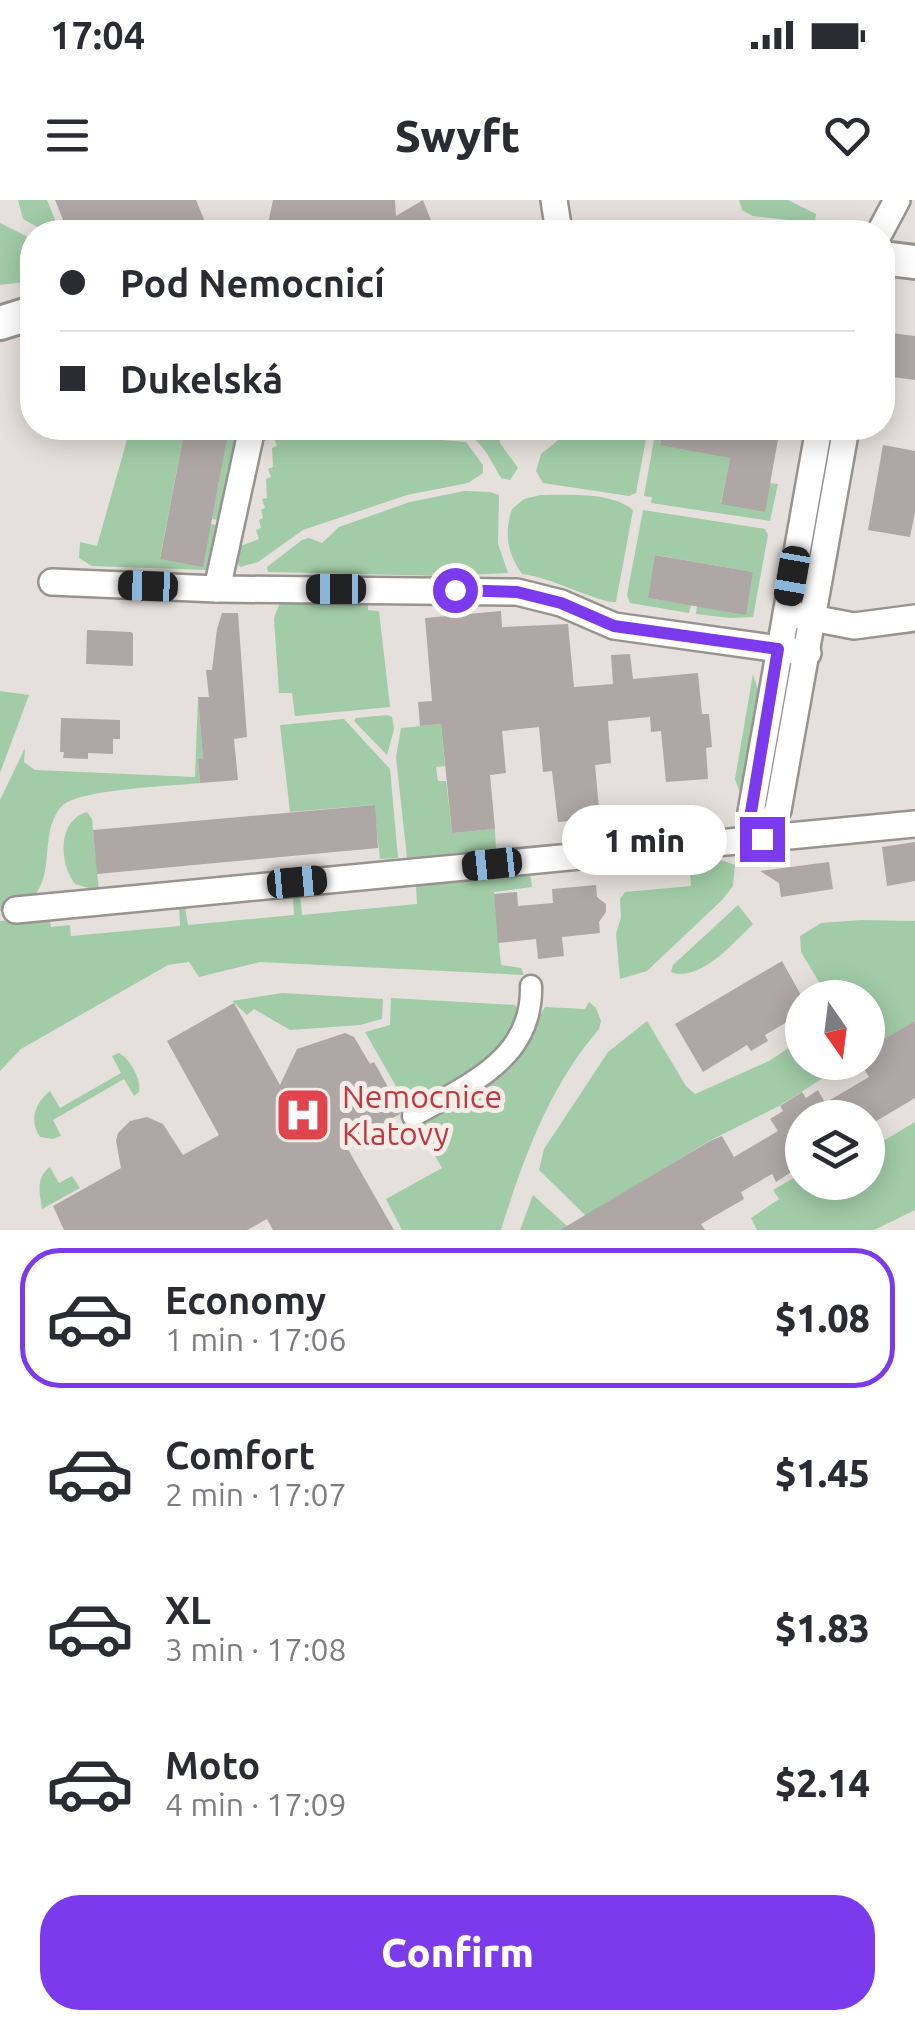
<!DOCTYPE html>
<html lang="en">
<head>
<meta charset="utf-8">
<style>
	:root { --surface:#fff; --page:#f7f7f7; --text:#2b2b33; --muted:#7c7c81; --line:#e1e1e2; --accent:#7c3aed }
	body { margin:0; font-family:Ubuntu,sans-serif; background:var(--page); color:var(--text); height:100vh; display:flex; flex-direction:column; font-size:38px; white-space:nowrap }
	* { box-sizing:border-box; margin:0 }
	p { font-size:32px; color:var(--muted) }
	.icon { flex:none; width:55px; height:55px; fill:none; stroke:currentColor; stroke-width:2; stroke-linecap:round; stroke-linejoin:round }
	.map { position:relative; height:1030px; overflow:hidden }
	.details { display:flex; flex-direction:column; background:var(--surface); flex:1 }
	.details>* { flex:none }
	.hud { position:absolute; left:20px; top:20px; width:875px; height:220px; border-radius:40px; box-shadow:0 5px 25px #0003; display:grid; align-content:center; height:220px; padding:0 40px; background:var(--surface) }
	.needle { width:65px; rotate:166deg }
	.buttons { position:absolute; left:785px; top:780px; display:grid; gap:20px }
	.buttons a { display:grid; place-items:center; width:100px; height:100px; border-radius:50%; background:var(--surface); box-shadow:0 5px 25px #0003; font-size:50px }
	.end { position:absolute; width:45px; height:45px; margin:-22px; border:12px solid #7c3aed; background:#fff; box-shadow:0 0 0 5px #fff }
	.from { border-radius:50% }
	.bubble { position:absolute; height:70px; border-radius:35px; background:var(--surface); box-shadow:0 5px 25px #0003; font-size:32px; font-weight:800; line-height:70px; text-align:center }
	.car { position:absolute; width:30px; height:60px; margin:-30px -15px; border-radius:12px; box-shadow:0 0 8px 2px #0007; background:linear-gradient(#222 24%,#8ab4d8 0 40%,#222 0 76%,#8ab4d8 0 86%,#222 0) }
	.hud b { display:flex; align-items:center; gap:35px; height:95px; font-size:38px }
	.hud b+b { border-top:2px solid var(--line) }
	.hud i { width:25px; height:25px; background:var(--text) }
	ul { padding:18px 0 0; list-style:none }
	li { display:flex; align-items:center; gap:30px; height:140px; margin:0 20px 15px; padding:0 20px; border:5px solid transparent; border-radius:40px }
	li div { flex:1 }
	li b { display:block; font-size:38px }
	li em { font-style:normal; font-weight:800 }
	li.current { border-color:var(--accent) }
	li>.icon { width:90px; height:90px; stroke-width:1.5 }
	.cta { display:flex; gap:20px; margin-top:auto; padding:20px 40px }
	.cta a { flex:1; height:115px; border-radius:40px; background:var(--accent); color:#fff; font-size:40px; font-weight:800; line-height:115px; text-align:center }
	.status { display:flex; justify-content:space-between; align-items:center; height:70px; padding:0 50px; background:var(--surface); direction:ltr }
	.status svg { height:28px; fill:currentColor }
	header { display:flex; justify-content:space-between; align-items:center; height:130px; padding:0 40px; background:var(--surface); font-size:45px; font-weight:800 }
	.map>svg:first-child { display:block }
	.green { fill:#a1cca7 }
	.building { fill:#aea7a6 }
	.lines { fill:none; stroke-linecap:round; stroke-linejoin:round }
	.pedestrian-casing { stroke:#98938e; stroke-width:25 }
	.minor-casing { stroke:#98938e; stroke-width:30 }
	.tertiary-casing { stroke:#98938e; stroke-width:38 }
	.pedestrian { stroke:#fff; stroke-width:20 }
	.minor { stroke:#fff; stroke-width:25 }
	.tertiary { stroke:#fff; stroke-width:32 }
	.route { stroke:#7c3aed; stroke-width:12 }
	.labels { text-anchor:middle; stroke-width:10; stroke-linejoin:round; paint-order:stroke }
	.health-label { font-size:32px; fill:#be3a42; stroke:#f3ede8; text-anchor:start }
</style>
</head>
<body>
<div class="status"><b>17:04</b><svg viewBox="0 0 49 12"><path d="M0 12V9h3v3zM5 12V6h3v6zM10 12V3h3v9zM15 12V0h3v12zM26 1h20v11H26zM47 4h2v5h-2z"/></svg></div>
<header><svg class="icon" aria-label="menu" viewBox="0 0 24 24"><path d="M4 6h16M4 12h16M4 18h16"/></svg>Swyft<svg class="icon" aria-label="heart" viewBox="0 0 24 24"><path d="M12 20l-8-8c-3-5 5-10 8-4 3-6 11-1 8 4z"/></svg></header>
<div class="map">
<svg width="915" height="1030" viewBox="0 0 915 1030">
	<rect width="100%" height="100%" fill="#e5e0db"/>
	<g class="green">
		<path d="M18,0H47L60,32H46L23,19Z"/>
		<path d="M739,0H788L816,14L815,23L753,16L742,10Z"/>
		<path d="M0,23L32,39V81L0,85Z"/>
		<path d="M126,228H185L160,358L211,324L224,327L216,365L207,370L92,366L79,358L80,342L97,346L130,229Z"/>
		<path d="M259,228H410L429,239L466,242L483,265V273L468,283L407,295L303,330L258,362L240,367L236,361L238,347L259,339L256,330L261,328L259,320L263,318L261,310L265,308L262,299L267,298L266,279L271,277L268,269L273,267L272,248L277,246L274,238L256,244Z"/>
		<path d="M425,228H498L500,243L518,268L510,280L501,278C491,261 479,233 457,231C444,230 437,234 425,228Z"/>
		<path d="M573,228H648L636,293L629,296L543,283L536,271L541,254Z"/>
		<path d="M656,228H664L660,244L700,228H736L721,303L770,283L778,284L770,321L651,303L652,297L644,296Z"/>
		<path d="M228,230L242,232L225,321L212,319Z"/>
		<path d="M464,291L490,292L499,295L498,344L508,373L446,376L268,372L267,367L302,340L309,338L322,343L339,327L410,302Z"/>
		<path d="M541,295C568,295 612,292 633,310L616,402C601,404 548,376 522,374C507,352 504,334 512,309L524,299Z"/>
		<path d="M643,310L765,329L768,335L753,417L730,418L696,414L697,406L745,414L753,372L656,355L648,398L691,405L689,413L630,403L627,395Z"/>
		<path d="M288,401L368,403V410L379,411L390,507L295,516L292,493H279L274,418L279,405Z"/>
		<path d="M753,474L758,490L744,570L751,572V593L739,590L735,579Z"/>
		<path d="M0,491L29,495L0,573Z"/>
		<path d="M198,497L203,559L198,560L200,583C174,586 79,589 62,606C32,638 69,702 0,711V600L25,548L24,562L35,570L195,577Z"/>
		<path d="M388,515L392,517L394,529L387,555L354,521L356,518Z"/>
		<path d="M344,519L390,569L398,658L380,659L374,605L290,612L280,525Z"/>
		<path d="M441,524L445,566L436,567L438,581H446L452,633L495,629L496,649L407,658L396,557L401,528Z"/>
		<path d="M87,612L92,619L99,691L75,684C59,664 57,620 87,612Z"/>
		<path d="M713,657L735,665L733,686L722,700L647,771L620,779L616,734L621,717L620,699L625,692L691,686L689,660Z"/>
		<path d="M530,673L532,687L494,692L501,765L521,768L524,775L260,762L199,777L189,762L168,765L21,849L0,871V721L50,718L51,727L70,725L71,736L180,726L179,706H185L188,725L294,715L293,696L300,695L302,715L417,704L416,685Z"/>
		<path d="M738,705L753,724C734,742 700,783 671,772L673,765Z"/>
		<path d="M861,720L915,721V821L868,848V798L828,797L801,752L800,736L821,723Z"/>
		<path d="M282,793L383,799L382,819L360,825L290,830L254,809L247,815L232,801Z"/>
		<path d="M391,798L515,805L521,818L493,859L409,909L365,832L390,825Z"/>
		<path d="M589,802L596,808L601,821L599,829C549,887 523,959 501,1030H402L386,999L442,968L416,921L527,839L545,807L585,809Z"/>
		<path d="M647,821L686,886L695,894L769,861L802,839V862L847,863L779,906L709,941L586,1016L539,970L544,949L608,852Z"/>
		<path d="M119,853C130,858 142,881 139,892L134,896L124,879L53,920L61,936L53,939L40,937C29,920 35,903 50,891L60,908L121,873L112,856Z"/>
		<path d="M915,922V1010L874,1030H757L751,1018L779,999L773,990L802,973V982H868V935L872,932L880,943Z"/>
		<path d="M50,967L59,983L72,976L80,988L42,1009C40,993 35,978 50,967Z"/>
		<path d="M533,995L567,1026L569,1030H520Z"/>
	</g>
	<g class="building">
		<path d="M55,0H196L209,32H68Z"/>
		<path d="M273,0H395L396,16L423,0L432,23L267,29Z"/>
		<path d="M891,133L915,136V180L885,176Z"/>
		<path d="M185,228H229L203,367L160,359Z"/>
		<path d="M664,228H780L765,312L721,304L730,258L660,245Z"/>
		<path d="M883,245L915,251V312L910,337L868,330Z"/>
		<path d="M655,355L753,372L746,415L648,398Z"/>
		<path d="M501,411L502,427L568,424L574,487L613,484L611,455L630,454L633,479L698,473L702,514H709L712,547L706,548L708,579L666,582L661,531L651,532L650,517L608,521L611,563L595,565L600,619L558,622L552,571L543,572L539,527L502,531L506,573L490,575L495,629L452,633L441,524L420,526L418,502L432,501L425,418Z"/>
		<path d="M222,413H238L247,537L234,539L238,580L200,583L198,559H203L198,497H209L206,470H212L217,429Z"/>
		<path d="M87,430L131,432L133,434V466L86,464Z"/>
		<path d="M61,518L120,520V539H113V554L88,553V559L63,558L64,552H60Z"/>
		<path d="M375,605L378,648L97,674L93,630Z"/>
		<path d="M915,642V681L887,686L882,647Z"/>
		<path d="M829,662L833,689L781,697L779,683L760,671Z"/>
		<path d="M596,685L597,697L606,704V712L599,722L600,733L562,737L564,756L538,759L536,739L498,743L494,694L517,692L518,706L553,703L552,689Z"/>
		<path d="M782,761L802,797V813L765,835L768,841L751,851L747,845L703,872L675,824Z"/>
		<path d="M234,803L280,885L297,849L345,833L354,837L370,864L374,862L401,910L400,914L345,944L394,1030H273L267,1019L247,1030H64L53,1006L121,968L116,941L118,933L130,921L147,917L163,924L183,955L219,935L167,841Z"/>
		<path d="M915,821V898L868,926V918H802V962L799,967L776,982L772,974L741,992L744,999L701,1024L705,1030H560L710,941L722,936L734,957L778,931L770,919L783,911L780,906L802,892L806,898L818,890L825,903L869,877L860,862H868V848Z"/>
	</g>
	<g class="lines">
		<g class="pedestrian-casing">
			<path id="pedestrian" d="M413,916C467,885 533,860 531,786"/>
		</g>
		<g class="minor-casing">
			<g id="minor">
				<path d="M554,0L559,32"/>
				<path d="M880,32L897,0"/>
				<path d="M52,382L217,389L517,392L561,403L614,426L808,453"/>
				<path d="M217,389L252,228"/>
				<path d="M796,415L854,426L915,418"/>
				<path d="M762,639L778,610L846,228"/>
				<path d="M762,639L751,612L819,228"/>
				<path d="M16,710L915,624"/>
			</g>
		</g>
		<g class="tertiary-casing">
			<g id="tertiary">
				<path d="M882,58L915,62"/>
				<path d="M0,123L32,113"/>
			</g>
		</g>
		<use href="#pedestrian" class="pedestrian"/>
		<use href="#minor" class="minor"/>
		<use href="#tertiary" class="tertiary"/>
	</g>
	<g class="lines">
		<path class="route" d="M455,390L517,392L561,403L614,426L778,449L751,612L762,639"/>
	</g>
	<defs>
		<g id="hospital-square" transform="scale(2.875)"><rect x="-9" y="-9" width="18" height="18" rx="4" fill="#e0444e" stroke="#f3ede8"/><path d="M-5-5h3v3.5h4V-5h3V5h-3V1.5h-4V5h-3Z" fill="#fff"/></g>
	</defs>
	<g fill-rule="evenodd">
		<use href="#hospital-square" x="303" y="915"/>
	</g>
	<g class="labels">
		<g class="health-label">
			<text x="342" y="908">Nemocnice<tspan x="342" dy="37">Klatovy</tspan></text>
		</g>
	</g>
</svg>
<div class="buttons">
<a><svg class="needle" viewBox="-14 -14 28 28"><path d="M0-13l5 13h-10z" fill="#e53935"/><path d="M0 13l5-13h-10z" fill="#7c7c81"/></svg></a>
<a><svg class="icon" aria-label="layers" viewBox="0 0 24 24"><path d="M12 4l9 5-9 5-9-5zM3 14l9 5 9-5"/></svg></a>
</div>
<i class="end from" style="left:455px;top:390px"></i>
<i class="end" style="left:762px;top:639px"></i>
<div class="bubble" style="left:562px;top:605px;width:165px">1 min</div>
<i class="car" style="left:792px;top:376px;rotate:190deg"></i>
<i class="car" style="left:148px;top:386px;rotate:272deg"></i>
<i class="car" style="left:336px;top:389px;rotate:270deg"></i>
<i class="car" style="left:492px;top:664px;rotate:264deg"></i>
<i class="car" style="left:297px;top:682px;rotate:85deg"></i>
<div class="hud">
<b><i class="from"></i>Pod Nemocnicí</b>
<b><i></i>Dukelská</b>
</div>
</div>
<section class="details">
<ul>
<li class="current"><svg class="icon" aria-label="car" viewBox="0 0 24 24"><path d="M5 17H2v-5l4-1 3-4h7l3 4 3 1v5h-3M9 17h6M6 11h13"/><circle cx="7" cy="17" r="2"/><circle cx="17" cy="17" r="2"/></svg><div><b>Economy</b><p>1 min · 17:06</p></div><em>$1.08</em></li>
<li><svg class="icon" aria-label="car" viewBox="0 0 24 24"><path d="M5 17H2v-5l4-1 3-4h7l3 4 3 1v5h-3M9 17h6M6 11h13"/><circle cx="7" cy="17" r="2"/><circle cx="17" cy="17" r="2"/></svg><div><b>Comfort</b><p>2 min · 17:07</p></div><em>$1.45</em></li>
<li><svg class="icon" aria-label="car" viewBox="0 0 24 24"><path d="M5 17H2v-5l4-1 3-4h7l3 4 3 1v5h-3M9 17h6M6 11h13"/><circle cx="7" cy="17" r="2"/><circle cx="17" cy="17" r="2"/></svg><div><b>XL</b><p>3 min · 17:08</p></div><em>$1.83</em></li>
<li><svg class="icon" aria-label="car" viewBox="0 0 24 24"><path d="M5 17H2v-5l4-1 3-4h7l3 4 3 1v5h-3M9 17h6M6 11h13"/><circle cx="7" cy="17" r="2"/><circle cx="17" cy="17" r="2"/></svg><div><b>Moto</b><p>4 min · 17:09</p></div><em>$2.14</em></li>
</ul>
<div class="cta"><a>Confirm</a></div>
</section>
</body>
</html>
